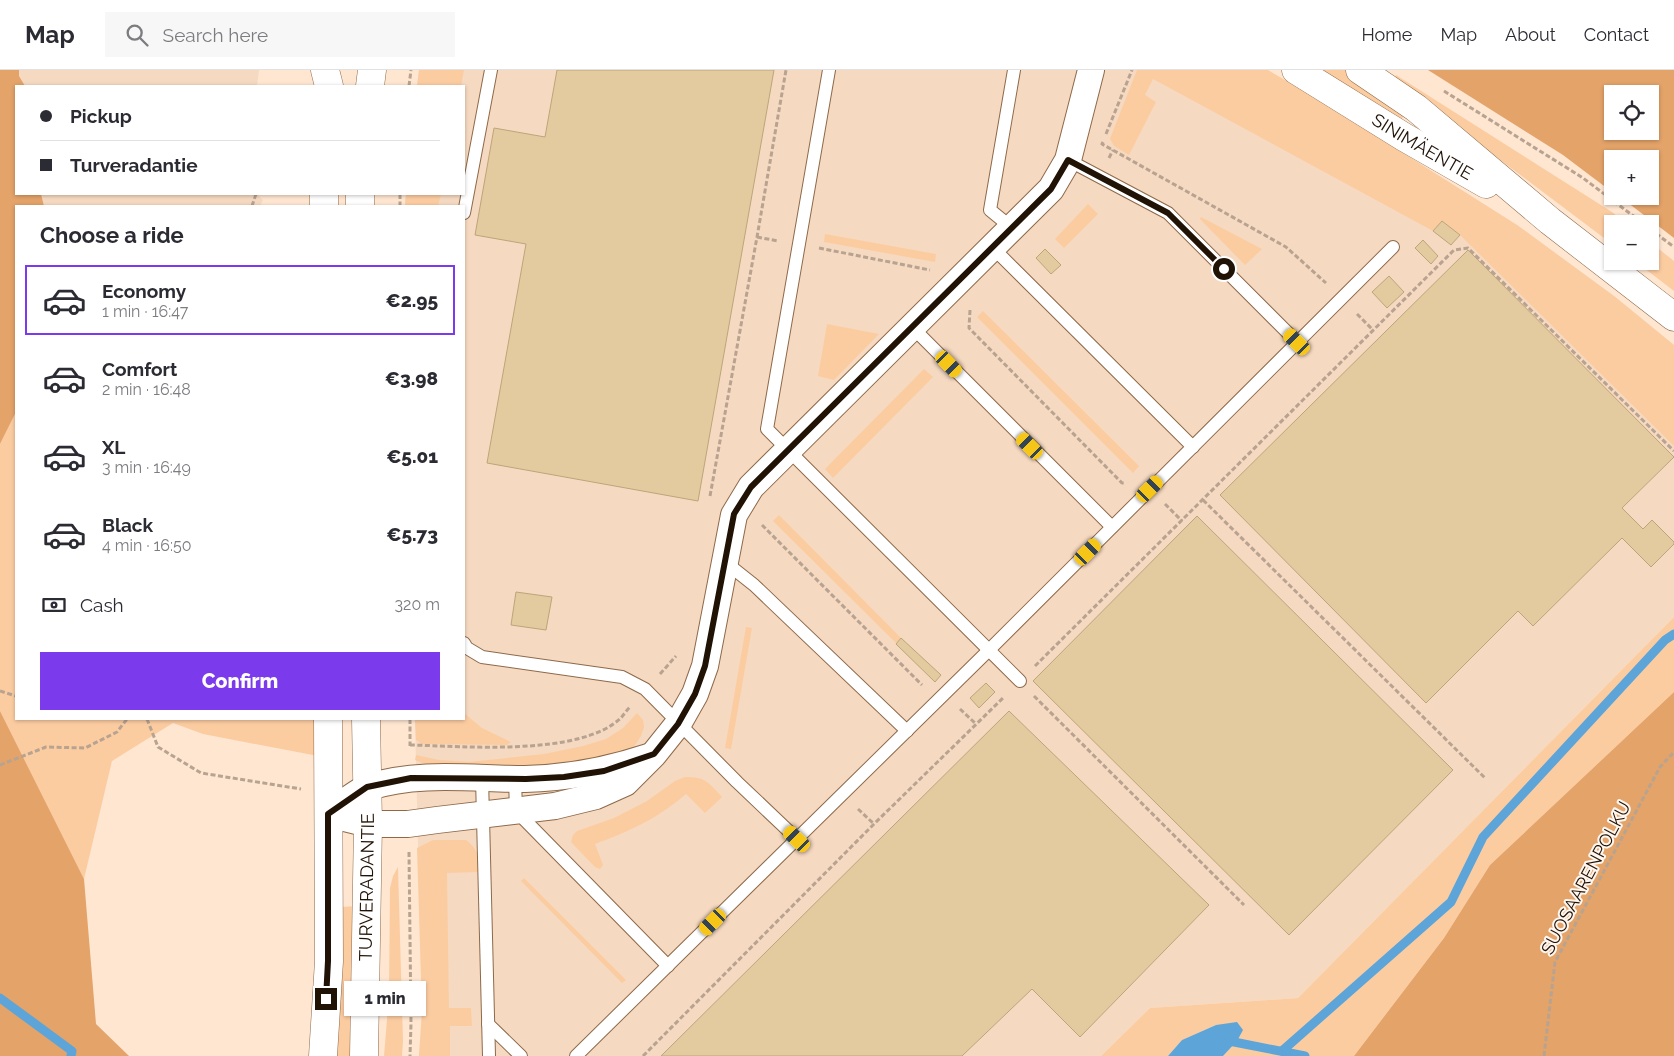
<!DOCTYPE html>
<html lang="en">
<head>
<meta charset="utf-8">
<style>
	:root { --surface:#fff; --page:#f7f7f7; --text:#2b2b33; --muted:#7c7c81; --line:#e1e1e2; --accent:#7c3aed }
	body { margin:0; font-family:Raleway,sans-serif; background:var(--page); color:var(--text); height:100vh; display:flex; flex-direction:column; font-size:19px; white-space:nowrap }
	* { box-sizing:border-box; margin:0 }
	p { font-size:16px; color:var(--muted) }
	.icon { flex:none; width:28px; height:28px; fill:none; stroke:currentColor; stroke-width:2; stroke-linecap:round; stroke-linejoin:round }
	.map { position:relative; flex:1; overflow:hidden }
	.sheet { position:absolute; left:15px; top:135px; width:450px; height:515px; display:flex; flex-direction:column; background:var(--surface); border-radius:0px; box-shadow:0 1px 4px #0004 }
	.sheet>* { flex:none }
	.hud { position:absolute; left:15px; top:15px; width:450px; height:110px; border-radius:0px; box-shadow:0 1px 4px #0004; display:grid; align-content:center; height:110px; padding:0 25px; background:var(--surface) }
	.fabs { position:absolute; left:1604px; top:15px; display:grid; gap:10px }
	.fabs a { display:grid; place-items:center; width:55px; height:55px; border-radius:0px; background:var(--surface); box-shadow:0 1px 4px #0004; font-size:25px }
	.end { position:absolute; width:22px; height:22px; margin:-11px; border:6px solid #201205; background:#fff; box-shadow:0 0 0 2px #fff }
	.from { border-radius:50% }
	.bubble { position:absolute; height:35px; border-radius:0px; background:var(--surface); box-shadow:0 1px 4px #0004; font-size:16px; font-weight:800; line-height:35px; text-align:center }
	.car { position:absolute; width:15px; height:30px; margin:-15px -8px; border-radius:6px; box-shadow:0 0 4px 1px #0007; background:linear-gradient(#f5c518 24%,#345 0 40%,#f5c518 0 76%,#345 0 86%,#f5c518 0) }
	.hud b { display:flex; align-items:center; gap:18px; height:48px; font-size:19px }
	.hud b+b { border-top:1px solid var(--line) }
	.hud i { width:12px; height:12px; background:var(--text) }
	ul { padding:0; list-style:none }
	li { display:flex; align-items:center; gap:15px; height:70px; margin:0 10px 8px; padding:0 15px; border:2px solid transparent; border-radius:0px }
	li div { flex:1 }
	li b { display:block; font-size:19px }
	li em { font-style:normal; font-weight:800 }
	li.active { border-color:var(--accent) }
	li>.icon { width:45px; height:45px; stroke-width:1.5 }
	h2 { padding:0 25px; font-size:22px; line-height:60px }
	.pay { display:flex; align-items:center; gap:12px; height:55px; padding:0 25px; font-size:19px }
	.pay p { margin-inline-start:auto }
	.action { display:flex; gap:10px; margin-top:auto; padding:10px 25px }
	.action a { flex:1; height:58px; border-radius:0px; background:var(--accent); color:#fff; font-size:20px; font-weight:800; line-height:58px; text-align:center }
	header { display:flex; align-items:center; gap:30px; box-sizing:border-box; height:70px; padding:0 25px; background:var(--surface); border-bottom:1px solid var(--line) }
	header strong { font-size:24px }
	nav { display:flex; gap:28px; margin-inline-start:auto; font-size:18px }
	.search { width:350px; height:45px; background:var(--page); display:flex; align-items:center; gap:12px; box-sizing:border-box; padding:0 18px; border-radius:0px; color:var(--muted); font-size:19px }
	.map>svg:first-child { display:block }
	.built { fill:#f6d9c1 }
	.green { fill:#fccca1 }
	.forest { fill:#e3a369; fill-rule:evenodd }
	.water { fill:#5da4d9 }
	.lines { fill:none; stroke-linecap:round; stroke-linejoin:round }
	.stream { stroke:#5da4d9; stroke-width:9 }
	.building { fill:#e3cb9f; stroke:#bda57a }
	.lane-casing { stroke:#8d6949; stroke-width:14 }
	.street-casing { stroke:#8d6949; stroke-width:28 }
	.secondary-casing { stroke:#8d6949; stroke-width:29 }
	.primary-casing { stroke:#8d6949; stroke-width:29 }
	.path { stroke:#b8a391; stroke-width:3; stroke-dasharray:5 2.5; stroke-linecap:butt }
	.lane { stroke:#fff; stroke-width:12 }
	.street { stroke:#fff; stroke-width:26 }
	.secondary { stroke:#fff; stroke-width:28 }
	.primary { stroke:#fff; stroke-width:28 }
	.route { stroke:#201205; stroke-width:6 }
	.labels { text-anchor:middle; stroke-width:4; stroke-linejoin:round; paint-order:stroke }
	.street-label { font-size:18px; fill:#201205; stroke:#fff6ef }
</style>
</head>
<body>
<header>
<strong>Map</strong>
<div class="search"><svg class="icon" aria-label="search" viewBox="0 0 24 24"><circle cx="10" cy="10" r="6"/><path d="M15 15l6 6"/></svg>Search here</div>
<nav><a>Home</a><a>Map</a><a>About</a><a>Contact</a></nav>
</header>
<div class="map">
<svg width="1674" height="986" viewBox="0 0 1674 986">
	<rect width="100%" height="100%" fill="#fee6d1"/>
	<g class="built">
		<path d="M19,0H259L257,16H25L19,6Z"/>
		<path d="M419,0H1267L1327,35L1517,155L1614,226L1674,275V547L1298,928L1150,938L1101,986H419L422,942L415,649H464V136H405V132L406,124H464V16H417Z"/>
		<path d="M41,124H257L263,130L260,136H44Z"/>
	</g>
	<g class="green">
		<path d="M419,0H464L461,16H417Z"/>
		<path d="M1137,0H1268L1327,35L1517,155L1614,226L1674,275V376L1460,165L1442,151L1433,161L1153,9L1145,25L1156,32L1129,85L1114,76L1110,69L1111,66Z"/>
		<path d="M1318,0H1348L1405,44L1401,50Z"/>
		<path d="M1396,5L1612,142L1627,154H1612V174L1394,10Z"/>
		<path d="M406,124H441L438,136H405Z"/>
		<path d="M1088,134L1098,144L1064,178L1055,169Z"/>
		<path d="M1201,147L1262,179L1245,195L1200,149Z"/>
		<path d="M825,164L936,184L935,192L824,172Z"/>
		<path d="M1650,172L1674,191V221L1635,191H1650Z"/>
		<path d="M983,241L1139,396L1133,403L977,247Z"/>
		<path d="M827,254L879,264L834,310L818,306Z"/>
		<path d="M924,299L933,307L833,408L825,399Z"/>
		<path d="M16,342V649H317L318,686L203,664L173,653L112,691L84,809L0,641V374Z"/>
		<path d="M779,445L901,568L896,573L773,451Z"/>
		<path d="M1674,547V622L1490,795L1444,868L1354,986H1223L1237,971L1216,955L1182,970L1168,986H1101L1150,938L1298,928Z"/>
		<path d="M746,557L752,558L731,679L725,678Z"/>
		<path d="M464,643L482,658L511,672L507,675L422,674L416,670L415,649H464Z"/>
		<path d="M637,643L643,650L644,657L641,666L634,677L618,686L586,693L535,696L432,697L415,690L416,685L439,690L469,692L544,684L583,676L606,669L623,658Z"/>
		<path d="M685,707C706,707 708,712 722,727L705,743L686,724C657,749 630,761 595,774L603,795L600,799L595,797L571,772L573,765L577,761L614,748L647,731L675,711Z"/>
		<path d="M433,770H466C476,777 482,790 480,802L447,803L449,938H471L472,956H450V986H419L422,942L417,778Z"/>
		<path d="M398,797L403,971L402,986H384L389,925L390,818L393,806Z"/>
		<path d="M524,808L626,910L622,913L521,811Z"/>
		<path d="M358,836L352,986H334L341,837Z"/>
	</g>
	<g class="forest">
		<path d="M0,0H19V6L25,16H16V124H41L44,136H16V342L0,374Z"/>
		<path d="M1428,0H1674V168L1619,126H1650V89H1612V122L1563,85ZM1612,24H1650V61H1612Z"/>
		<path d="M1674,622V986H1354L1444,868L1490,795Z"/>
		<path d="M0,641L84,809L96,954L129,986H0Z"/>
	</g>
	<path class="water" d="M1237,952L1243,960L1237,971L1223,986H1168L1182,970L1216,955Z"/>
	<g class="lines">
		<g class="stream">
			<path d="M0,928L72,981L71,986"/>
			<path d="M1282,981L1451,832L1483,767L1665,570L1674,564"/>
			<path d="M1214,986L1229,971L1305,986"/>
		</g>
	</g>
	<g class="building">
		<path d="M557,0H774L698,431L487,393L526,174L475,165L494,58L545,67Z"/>
		<path d="M1442,151L1460,165L1451,175L1433,161Z"/>
		<path d="M1423,170L1438,186L1431,194L1415,178Z"/>
		<path d="M1045,179L1061,195L1051,204L1036,188Z"/>
		<path d="M1468,180L1674,387L1622,438L1643,459L1652,450L1674,472V474L1651,497L1622,468L1533,556L1518,541L1426,633L1220,425Z"/>
		<path d="M1389,206L1404,222L1387,238L1372,222Z"/>
		<path d="M1197,446L1453,700L1289,865L1033,611Z"/>
		<path d="M516,522L552,527L546,560L511,555Z"/>
		<path d="M901,568L941,605L935,612L896,574Z"/>
		<path d="M986,613L995,622L979,638L970,628Z"/>
		<path d="M1009,641L1209,835L1080,967L1032,919L962,986H661Z"/>
	</g>
	<g class="lines">
		<g class="lane-casing">
			<g id="lane">
				<path d="M829,0L767,359L1020,611"/>
				<path d="M1068,90L1168,143L1297,272"/>
				<path d="M464,143L491,0"/>
				<path d="M1012,158L990,140L1014,0"/>
				<path d="M992,177L1193,377"/>
				<path d="M912,257L1112,457"/>
				<path d="M725,492L754,515L907,661"/>
				<path d="M464,573L467,578L482,587L622,607L645,619L737,712L797,769"/>
				<path d="M482,708L489,986"/>
				<path d="M515,709L516,741L668,896"/>
				<path d="M488,954L521,986"/>
				<path d="M576,986L989,580L1393,177"/>
			</g>
		</g>
		<g class="street-casing">
			<g id="street">
				<path d="M328,744L368,754H408L437,750L555,736L596,726L625,713L654,684L678,654L695,624L705,596L734,445L751,417L1051,119L1068,90L1091,0"/>
				<path d="M328,744C339,737 358,720 369,717C419,701 473,709 525,709C569,708 606,701 648,687"/>
			</g>
		</g>
		<g class="secondary-casing">
			<g id="secondary">
				<path d="M325,0L329,16"/>
				<path d="M370,16L372,0"/>
				<path d="M324,124V136"/>
				<path d="M360,124V136"/>
				<path d="M323,986L329,891L328,649"/>
				<path id="s1" d="M364,986L368,754L366,649"/>
			</g>
		</g>
		<g class="primary-casing">
			<g id="primary">
				<path id="s2" d="M1296,0L1404,67L1486,114"/>
				<path d="M1360,0L1416,38L1550,151L1674,247"/>
			</g>
		</g>
		<g class="path">
			<path d="M409,16L411,0"/>
			<path d="M1444,21L1583,108L1644,154"/>
			<path d="M1106,64L1132,0"/>
			<path d="M1103,72L1102,74L1286,177L1326,213"/>
			<path d="M1109,88L1113,80"/>
			<path d="M400,124V136"/>
			<path d="M252,136L256,124"/>
			<path d="M1650,159L1674,177"/>
			<path d="M757,167L778,171"/>
			<path d="M819,178L930,200"/>
			<path d="M970,240L969,258L1122,413H1125"/>
			<path d="M1357,244L1373,260"/>
			<path d="M710,426L757,167L786,0"/>
			<path d="M1203,430L1485,708"/>
			<path d="M1165,434L1182,451"/>
			<path d="M762,455L922,615"/>
			<path d="M1035,596L1454,180L1468,178L1674,381"/>
			<path d="M660,604L676,586"/>
			<path d="M0,621L16,626"/>
			<path d="M1034,626L1244,835"/>
			<path d="M960,639L976,654"/>
			<path d="M147,649L158,677L201,703L301,719"/>
			<path d="M410,649V676"/>
			<path d="M410,675C464,676 579,687 621,648C624,644 627,640 631,636"/>
			<path d="M0,695L46,677L85,678L117,662L127,649"/>
			<path d="M858,739L874,754"/>
			<path d="M409,782L411,953L410,986"/>
			<path d="M643,986L874,754L1004,627"/>
			<path d="M1544,986L1555,892L1660,697L1674,682"/>
		</g>
		<use href="#lane" class="lane"/>
		<use href="#street" class="street"/>
		<use href="#secondary" class="secondary"/>
		<use href="#primary" class="primary"/>
	</g>
	<g class="lines">
		<path class="route" d="M326,929L328,891V744L367,717L411,708L526,709L564,707L604,701L654,684L678,654L695,624L705,596L734,444L751,417L1051,119L1068,90L1168,143L1224,199"/>
	</g>
	<g class="labels">
		<g class="street-label">
			<text dy="6" stroke="none"><textPath href="#s2" startOffset="148">SINIMÄENTIE</textPath></text>
			<text transform="translate(1586 808) rotate(-62)" y="6">SUOSAARENPOLKU</text>
			<text dy="6" stroke="none"><textPath href="#s1" startOffset="169">TURVERADANTIE</textPath></text>
		</g>
	</g>
</svg>
<div class="fabs">
<a><svg class="icon" aria-label="locate" viewBox="0 0 24 24"><circle cx="12" cy="12" r="6"/><path d="M12 2v4M12 18v4M2 12h4M18 12h4"/></svg></a>
<a>+</a>
<a>−</a>
</div>
<i class="end from" style="left:1224px;top:199px"></i>
<i class="end" style="left:326px;top:929px"></i>
<div class="bubble" style="left:344px;top:911px;width:82px">1 min</div>
<i class="car" style="left:1297px;top:272px;rotate:315deg"></i>
<i class="car" style="left:949px;top:294px;rotate:136deg"></i>
<i class="car" style="left:1030px;top:376px;rotate:315deg"></i>
<i class="car" style="left:1150px;top:419px;rotate:45deg"></i>
<i class="car" style="left:1088px;top:482px;rotate:45deg"></i>
<i class="car" style="left:797px;top:769px;rotate:314deg"></i>
<i class="car" style="left:713px;top:852px;rotate:225deg"></i>
<div class="hud">
<b><i class="from"></i>Pickup</b>
<b><i></i>Turveradantie</b>
</div>
<section class="sheet">
<h2>Choose a ride</h2>
<ul>
<li class="active"><svg class="icon" aria-label="car" viewBox="0 0 24 24"><path d="M5 17H2v-5l4-1 3-4h7l3 4 3 1v5h-3M9 17h6M6 11h13"/><circle cx="7" cy="17" r="2"/><circle cx="17" cy="17" r="2"/></svg><div><b>Economy</b><p>1 min · 16:47</p></div><em>€2.95</em></li>
<li><svg class="icon" aria-label="car" viewBox="0 0 24 24"><path d="M5 17H2v-5l4-1 3-4h7l3 4 3 1v5h-3M9 17h6M6 11h13"/><circle cx="7" cy="17" r="2"/><circle cx="17" cy="17" r="2"/></svg><div><b>Comfort</b><p>2 min · 16:48</p></div><em>€3.98</em></li>
<li><svg class="icon" aria-label="car" viewBox="0 0 24 24"><path d="M5 17H2v-5l4-1 3-4h7l3 4 3 1v5h-3M9 17h6M6 11h13"/><circle cx="7" cy="17" r="2"/><circle cx="17" cy="17" r="2"/></svg><div><b>XL</b><p>3 min · 16:49</p></div><em>€5.01</em></li>
<li><svg class="icon" aria-label="car" viewBox="0 0 24 24"><path d="M5 17H2v-5l4-1 3-4h7l3 4 3 1v5h-3M9 17h6M6 11h13"/><circle cx="7" cy="17" r="2"/><circle cx="17" cy="17" r="2"/></svg><div><b>Black</b><p>4 min · 16:50</p></div><em>€5.73</em></li>
</ul>
<div class="pay"><svg class="icon" aria-label="cash" viewBox="0 0 24 24"><path d="M3 7h18v10H3z"/><circle cx="12" cy="12" r="2"/></svg>Cash<p>320 m</p></div>
<div class="action"><a>Confirm</a></div>
</section>
</div>
</body>
</html>
